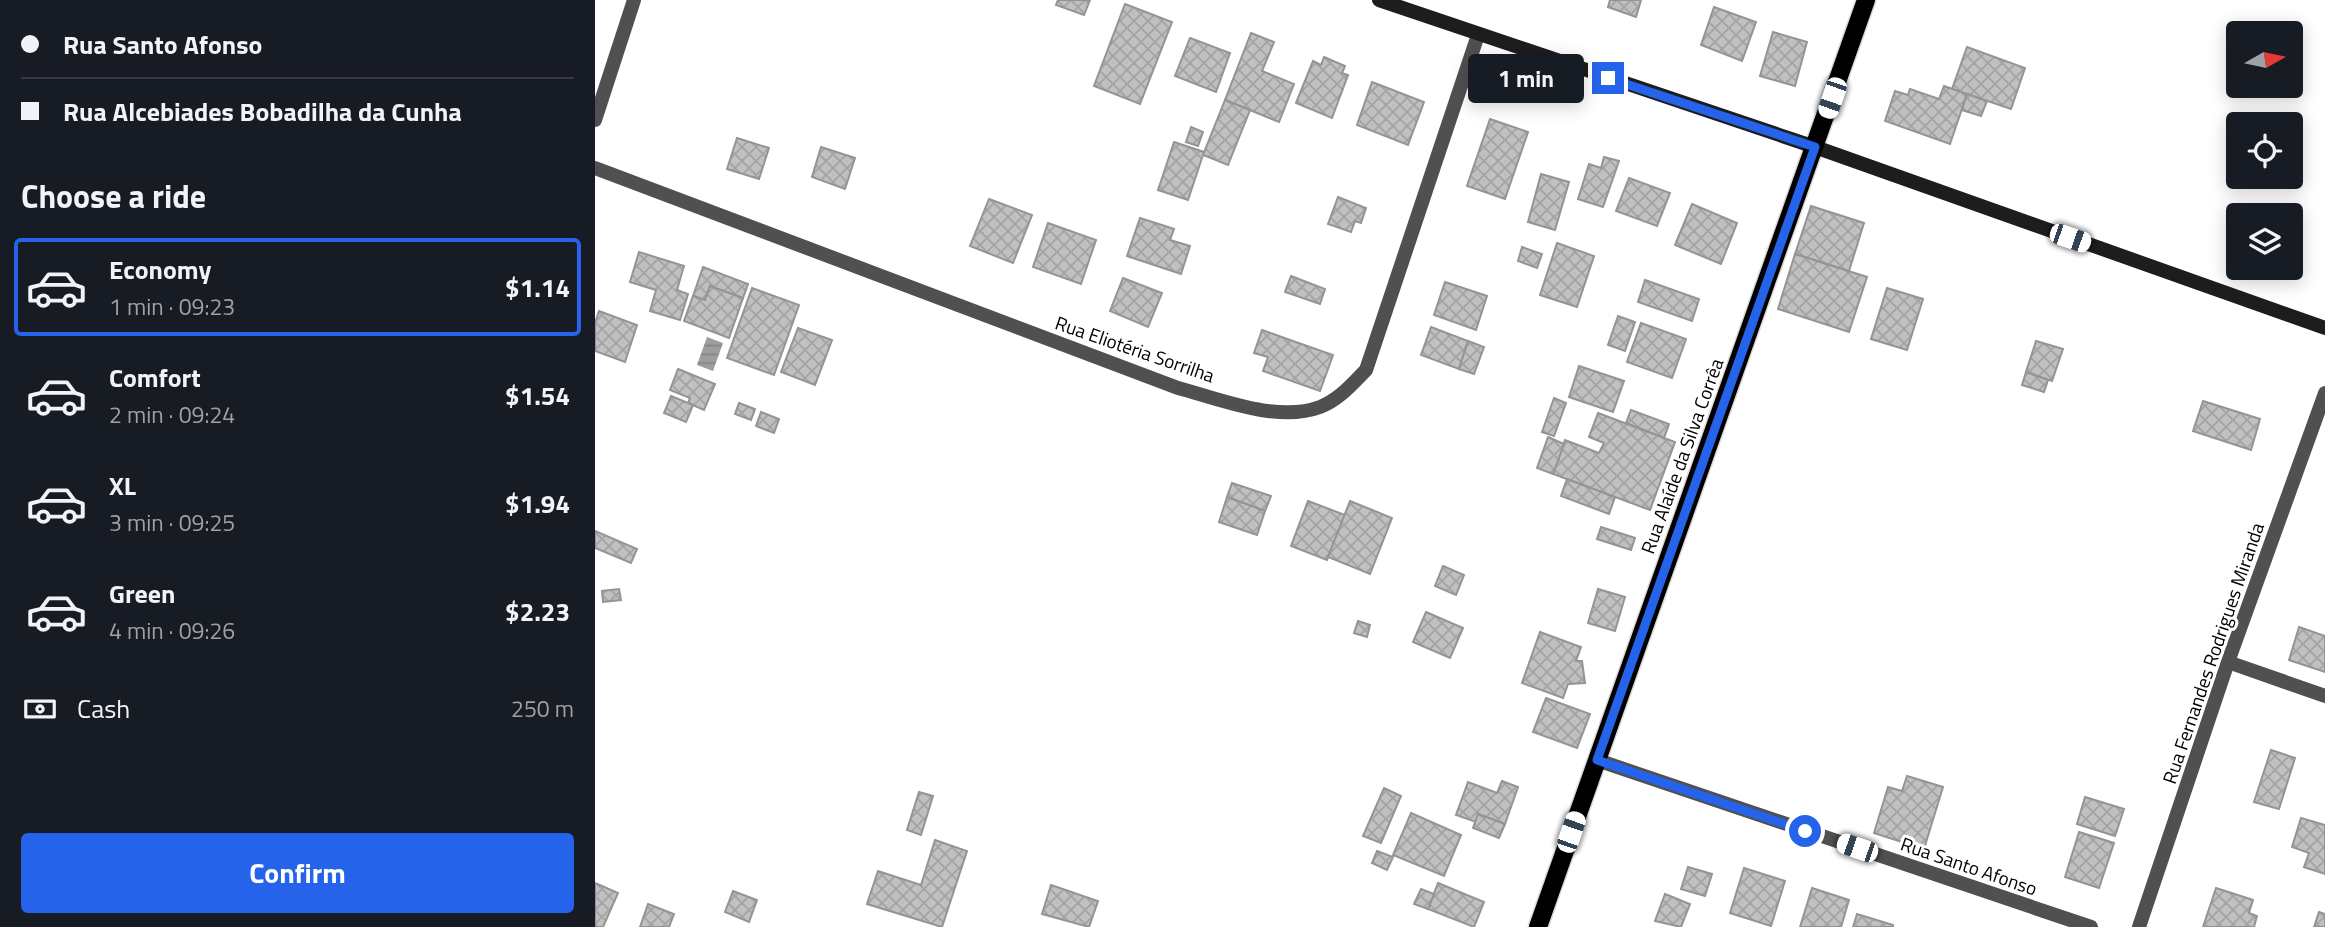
<!DOCTYPE html>
<html lang="en">
<head>
<meta charset="utf-8">
<style>
	:root { --surface:#171b24; --page:#20242c; --text:#f1f3f6; --muted:#9ea1a6; --line:#363941; --accent:#2563eb }
	body { margin:0; font-family:"Titillium Web",sans-serif; background:var(--page); color:var(--text); height:100vh; display:flex; flex-direction:column; font-size:26px; white-space:nowrap }
	* { box-sizing:border-box; margin:0 }
	p { font-size:23px; color:var(--muted) }
	.icon { flex:none; width:38px; height:38px; fill:none; stroke:currentColor; stroke-width:2; stroke-linecap:round; stroke-linejoin:round }
	.map { position:relative; flex:1; overflow:hidden }
	.side { display:flex; flex-direction:column; background:var(--surface); width:595px }
	.side>* { flex:none }
	.top-card { display:grid; align-content:center; height:154px; padding:0 21px; background:var(--surface) }
	.needle { width:46px; rotate:81deg }
	.fabs { position:absolute; left:1631px; top:21px; display:grid; gap:14px }
	.fabs a { display:grid; place-items:center; width:77px; height:77px; border-radius:7px; background:var(--surface); box-shadow:0 4px 18px #0003; font-size:35px }
	.end { position:absolute; width:32px; height:32px; margin:-16px; border:9px solid #2563eb; background:#fff; box-shadow:0 0 0 4px #fff }
	.from { border-radius:50% }
	.bubble { position:absolute; height:49px; border-radius:7px; background:var(--surface); box-shadow:0 4px 18px #0003; font-size:23px; font-weight:700; line-height:49px; text-align:center }
	.car { position:absolute; width:21px; height:42px; margin:-21px -10px; border-radius:9px; box-shadow:0 0 5px 2px #0007; background:linear-gradient(#fff 24%,#345 0 40%,#fff 0 76%,#345 0 86%,#fff 0) }
	.top-card b { display:flex; align-items:center; gap:24px; height:66px; font-size:26px }
	.top-card b+b { border-top:2px solid var(--line) }
	.top-card i { width:18px; height:18px; background:var(--text) }
	ul { padding:0; list-style:none }
	li { display:flex; align-items:center; gap:21px; height:98px; margin:0 14px 10px; padding:0 7px; border:4px solid transparent; border-radius:7px }
	li div { flex:1 }
	li b { display:block; font-size:26px }
	li em { font-style:normal; font-weight:700 }
	li.current { border-color:var(--accent) }
	li>.icon { width:63px; height:63px; stroke-width:1.5 }
	h2 { padding:0 21px; font-size:32px; line-height:84px }
	.pay { display:flex; align-items:center; gap:18px; height:77px; padding:0 21px; font-size:26px }
	.pay p { margin-inline-start:auto }
	.button { display:flex; gap:14px; margin-top:auto; padding:14px 21px }
	.button a { flex:1; height:80px; border-radius:7px; background:var(--accent); color:#fff; font-size:28px; font-weight:700; line-height:80px; text-align:center }
	main { display:flex; flex:1; min-height:0 }
	.map>svg:first-child { display:block }
	.water { fill:url(#water-rules) }
	.building { fill:url(#building-cross-hatch); stroke:#949494; stroke-width:2 }
	.lines { fill:none; stroke-linecap:round; stroke-linejoin:round }
	.primary-casing { stroke:#dbdbdb; stroke-width:21 }
	.street { stroke:#505050; stroke-width:14 }
	.secondary { stroke:#1d1d1d; stroke-width:14 }
	.primary { stroke:#000; stroke-width:18 }
	.route { stroke:#2563eb; stroke-width:9 }
	.labels { text-anchor:middle; stroke-width:6; stroke-linejoin:round; paint-order:stroke }
	.street-label { font-size:19px; fill:#000; stroke:#fff }
</style>
</head>
<body>
<main>
<section class="side">
<div class="top-card">
<b><i class="from"></i>Rua Santo Afonso</b>
<b><i></i>Rua Alcebiades Bobadilha da Cunha</b>
</div>
<h2>Choose a ride</h2>
<ul>
<li class="current"><svg class="icon" aria-label="car" viewBox="0 0 24 24"><path d="M5 17H2v-5l4-1 3-4h7l3 4 3 1v5h-3M9 17h6M6 11h13"/><circle cx="7" cy="17" r="2"/><circle cx="17" cy="17" r="2"/></svg><div><b>Economy</b><p>1 min · 09:23</p></div><em>$1.14</em></li>
<li><svg class="icon" aria-label="car" viewBox="0 0 24 24"><path d="M5 17H2v-5l4-1 3-4h7l3 4 3 1v5h-3M9 17h6M6 11h13"/><circle cx="7" cy="17" r="2"/><circle cx="17" cy="17" r="2"/></svg><div><b>Comfort</b><p>2 min · 09:24</p></div><em>$1.54</em></li>
<li><svg class="icon" aria-label="car" viewBox="0 0 24 24"><path d="M5 17H2v-5l4-1 3-4h7l3 4 3 1v5h-3M9 17h6M6 11h13"/><circle cx="7" cy="17" r="2"/><circle cx="17" cy="17" r="2"/></svg><div><b>XL</b><p>3 min · 09:25</p></div><em>$1.94</em></li>
<li><svg class="icon" aria-label="car" viewBox="0 0 24 24"><path d="M5 17H2v-5l4-1 3-4h7l3 4 3 1v5h-3M9 17h6M6 11h13"/><circle cx="7" cy="17" r="2"/><circle cx="17" cy="17" r="2"/></svg><div><b>Green</b><p>4 min · 09:26</p></div><em>$2.23</em></li>
</ul>
<div class="pay"><svg class="icon" aria-label="cash" viewBox="0 0 24 24"><path d="M3 7h18v10H3z"/><circle cx="12" cy="12" r="2"/></svg>Cash<p>250 m</p></div>
<div class="button"><a>Confirm</a></div>
</section>
<div class="map">
<svg width="1730" height="927" viewBox="0 0 1730 927">
	<defs>
		<pattern id="water-rules" width="6" height="5" patternUnits="userSpaceOnUse" patternTransform="scale(1.75)"><rect width="6" height="5" fill="#9e9e9e"/><path d="M0 2.5h6" fill="none" stroke="#868686"/></pattern>
		<pattern id="building-cross-hatch" width="8" height="8" patternUnits="userSpaceOnUse" patternTransform="scale(1.75)"><rect width="8" height="8" fill="#c0c0c0"/><path d="M0 0l8 8M0 8l8-8" fill="none" stroke="#a3a3a3"/></pattern>
	</defs>
	<rect width="100%" height="100%" fill="#fff"/>
	<path class="water" d="M112,337L128,343L118,371L102,365Z"/>
	<g class="building">
		<path d="M463,0H495L489,15L461,5Z"/>
		<path d="M1015,0H1046L1041,17L1013,7Z"/>
		<path d="M530,4L577,22L545,104L499,86Z"/>
		<path d="M1119,7L1161,22L1147,61L1106,45Z"/>
		<path d="M1178,32L1212,42L1200,86L1165,76Z"/>
		<path d="M656,33L679,42L667,71L699,84L684,122L630,100Z"/>
		<path d="M595,38L635,53L621,92L580,76Z"/>
		<path d="M1372,47L1430,68L1416,109L1357,89Z"/>
		<path d="M729,57L750,66L747,73L753,75L737,118L701,103L718,61L726,65Z"/>
		<path d="M777,82L829,102L813,145L762,125Z"/>
		<path d="M1349,86L1372,94L1355,144L1290,121L1300,91L1313,95L1315,89L1344,99Z"/>
		<path d="M1372,94L1392,101L1386,116L1367,110Z"/>
		<path d="M630,100L655,110L633,165L608,155Z"/>
		<path d="M895,119L933,132L910,199L872,186Z"/>
		<path d="M596,127L608,132L603,146L591,142Z"/>
		<path d="M142,138L174,148L164,179L132,169Z"/>
		<path d="M579,142L609,152L593,200L563,190Z"/>
		<path d="M226,147L260,158L250,189L217,177Z"/>
		<path d="M1009,157L1024,161L1008,207L983,199L994,164L1006,168Z"/>
		<path d="M946,174L974,182L960,230L933,222Z"/>
		<path d="M1034,178L1075,193L1062,226L1021,211Z"/>
		<path d="M743,197L771,208L766,223L760,221L756,232L733,224Z"/>
		<path d="M394,199L437,215L418,263L375,246Z"/>
		<path d="M1097,204L1142,223L1126,264L1080,245Z"/>
		<path d="M1216,206L1269,223L1254,271L1200,254Z"/>
		<path d="M545,218L579,229L575,240L595,246L586,274L532,256Z"/>
		<path d="M453,223L501,240L486,284L438,267Z"/>
		<path d="M962,243L999,256L982,307L945,295Z"/>
		<path d="M927,247L947,254L942,268L923,261Z"/>
		<path d="M44,252L89,266L82,290L93,294L85,320L55,311L61,290L35,282Z"/>
		<path d="M1200,254L1272,277L1254,332L1183,309Z"/>
		<path d="M108,267L153,284L148,298L115,286L110,300L98,296Z"/>
		<path d="M696,276L730,289L725,304L690,292Z"/>
		<path d="M528,278L567,293L553,327L515,311Z"/>
		<path d="M1050,280L1104,299L1097,321L1043,302Z"/>
		<path d="M850,282L892,296L881,330L839,315Z"/>
		<path d="M115,286L148,298L134,338L89,321L98,296L110,300Z"/>
		<path d="M157,288L204,305L179,375L132,358Z"/>
		<path d="M1292,288L1328,299L1312,350L1276,339Z"/>
		<path d="M4,311L42,325L30,362L0,351V323Z"/>
		<path d="M1023,316L1040,322L1030,351L1013,345Z"/>
		<path d="M1046,323L1091,339L1077,378L1032,362Z"/>
		<path d="M836,327L873,341L864,369L826,355Z"/>
		<path d="M203,328L237,340L220,385L186,372Z"/>
		<path d="M667,330L738,355L725,391L668,371L673,357L659,353Z"/>
		<path d="M873,341L889,347L879,374L864,369Z"/>
		<path d="M1441,341L1468,349L1457,381L1431,372Z"/>
		<path d="M984,366L1029,381L1018,412L974,397Z"/>
		<path d="M83,369L120,384L109,410L93,403L95,398L75,390Z"/>
		<path d="M1431,372L1453,380L1449,392L1427,385Z"/>
		<path d="M76,396L98,405L91,422L69,413Z"/>
		<path d="M959,398L971,403L959,436L947,432Z"/>
		<path d="M1608,401L1665,419L1656,450L1598,431Z"/>
		<path d="M144,403L160,409L156,420L140,414Z"/>
		<path d="M1036,410L1074,424L1069,438L1031,423Z"/>
		<path d="M166,412L184,419L179,433L161,426Z"/>
		<path d="M1003,413L1080,442L1055,510L958,474L970,440L1004,453L1009,443L994,437Z"/>
		<path d="M953,437L969,444L958,474L942,468Z"/>
		<path d="M972,479L1020,497L1014,514L966,496Z"/>
		<path d="M637,483L676,496L670,511L632,497Z"/>
		<path d="M632,497L670,511L662,535L624,522Z"/>
		<path d="M713,501L750,515L732,560L696,546Z"/>
		<path d="M755,501L797,518L775,574L733,557Z"/>
		<path d="M1006,527L1040,538L1036,550L1002,539Z"/>
		<path d="M0,531L42,549L36,563L0,548Z"/>
		<path d="M848,566L869,575L861,595L840,586Z"/>
		<path d="M24,589L26,600L8,602L7,591Z"/>
		<path d="M1003,589L1030,597L1020,631L993,623Z"/>
		<path d="M831,612L868,628L855,658L818,642Z"/>
		<path d="M763,621L775,625L772,637L759,633Z"/>
		<path d="M1704,627L1730,636V672L1694,660Z"/>
		<path d="M945,632L986,647L981,661H987L990,683L973,684L968,698L927,683Z"/>
		<path d="M951,698L995,714L982,748L938,732Z"/>
		<path d="M1676,750L1700,758L1684,809L1659,802Z"/>
		<path d="M1312,776L1348,787L1329,849L1279,833L1293,787L1307,791Z"/>
		<path d="M907,781L923,787L910,824L883,814L881,822L861,815L873,782L902,793Z"/>
		<path d="M789,788L806,796L786,843L768,836Z"/>
		<path d="M324,792L338,796L326,835L312,830Z"/>
		<path d="M1490,797L1529,809L1520,836L1482,824Z"/>
		<path d="M816,813L866,835L849,876L798,855Z"/>
		<path d="M883,814L910,824L904,838L878,828Z"/>
		<path d="M1706,818L1730,825V874L1709,867L1714,853L1697,847Z"/>
		<path d="M1484,832L1519,843L1504,888L1470,877Z"/>
		<path d="M340,840L372,851L347,927L272,904L283,871L326,885Z"/>
		<path d="M782,851L798,857L792,870L777,863Z"/>
		<path d="M1093,867L1117,874L1110,896L1086,889Z"/>
		<path d="M1149,868L1190,881L1176,926L1135,913Z"/>
		<path d="M0,883L23,893L8,927H0Z"/>
		<path d="M843,883L889,902L879,927L833,909Z"/>
		<path d="M456,885L503,901L494,927L447,914Z"/>
		<path d="M1217,888L1254,900L1246,927H1205Z"/>
		<path d="M1621,888L1658,900L1654,913L1662,916L1659,927H1608Z"/>
		<path d="M826,889L839,894L833,909L819,904Z"/>
		<path d="M138,891L162,900L154,922L130,912Z"/>
		<path d="M1070,894L1095,904L1086,927L1060,921Z"/>
		<path d="M53,904L79,914L74,927H45Z"/>
		<path d="M1724,912L1730,914V927H1719Z"/>
		<path d="M1262,914L1298,925V927H1258Z"/>
	</g>
	<g class="lines">
		<g class="primary-casing">
			<path id="primary" d="M943,927L1271,0"/>
		</g>
		<g class="street">
			<path d="M0,120L39,0"/>
			<path d="M0,168L583,388C625,399 682,423 725,407C744,400 758,383 771,370L883,35"/>
			<path d="M1633,662L1730,696"/>
			<path d="M1002,760L1496,927"/>
			<path d="M1544,927L1633,662L1730,393"/>
		</g>
		<path class="secondary" d="M784,0L1220,147L1730,328"/>
		<use href="#primary" class="primary"/>
	</g>
	<g class="lines">
		<path class="route" d="M1013,78L1220,147L1002,760L1210,831"/>
	</g>
	<g class="labels">
		<g class="street-label">
			<text transform="translate(540 349) rotate(19)" y="7">Rua Eliotéria Sorrilha</text>
			<text transform="translate(1087 456) rotate(-70)" y="7">Rua Alaíde da Silva Corrêa</text>
			<text transform="translate(1618 653) rotate(-71)" y="7">Rua Fernandes Rodrigues Miranda</text>
			<text transform="translate(1374 866) rotate(19)" y="7">Rua Santo Afonso</text>
		</g>
	</g>
</svg>
<div class="fabs">
<a><svg class="needle" viewBox="-14 -14 28 28"><path d="M0-13l5 13h-10z" fill="#e53935"/><path d="M0 13l5-13h-10z" fill="#9ea1a6"/></svg></a>
<a><svg class="icon" aria-label="locate" viewBox="0 0 24 24"><circle cx="12" cy="12" r="6"/><path d="M12 2v4M12 18v4M2 12h4M18 12h4"/></svg></a>
<a><svg class="icon" aria-label="layers" viewBox="0 0 24 24"><path d="M12 4l9 5-9 5-9-5zM3 14l9 5 9-5"/></svg></a>
</div>
<i class="end from" style="left:1210px;top:831px"></i>
<i class="end" style="left:1013px;top:78px"></i>
<div class="bubble" style="left:873px;top:54px;width:116px">1 min</div>
<i class="car" style="left:1237px;top:98px;rotate:199deg"></i>
<i class="car" style="left:1475px;top:238px;rotate:109deg"></i>
<i class="car" style="left:976px;top:832px;rotate:19deg"></i>
<i class="car" style="left:1262px;top:848px;rotate:289deg"></i>
</div>
</main>
</body>
</html>
